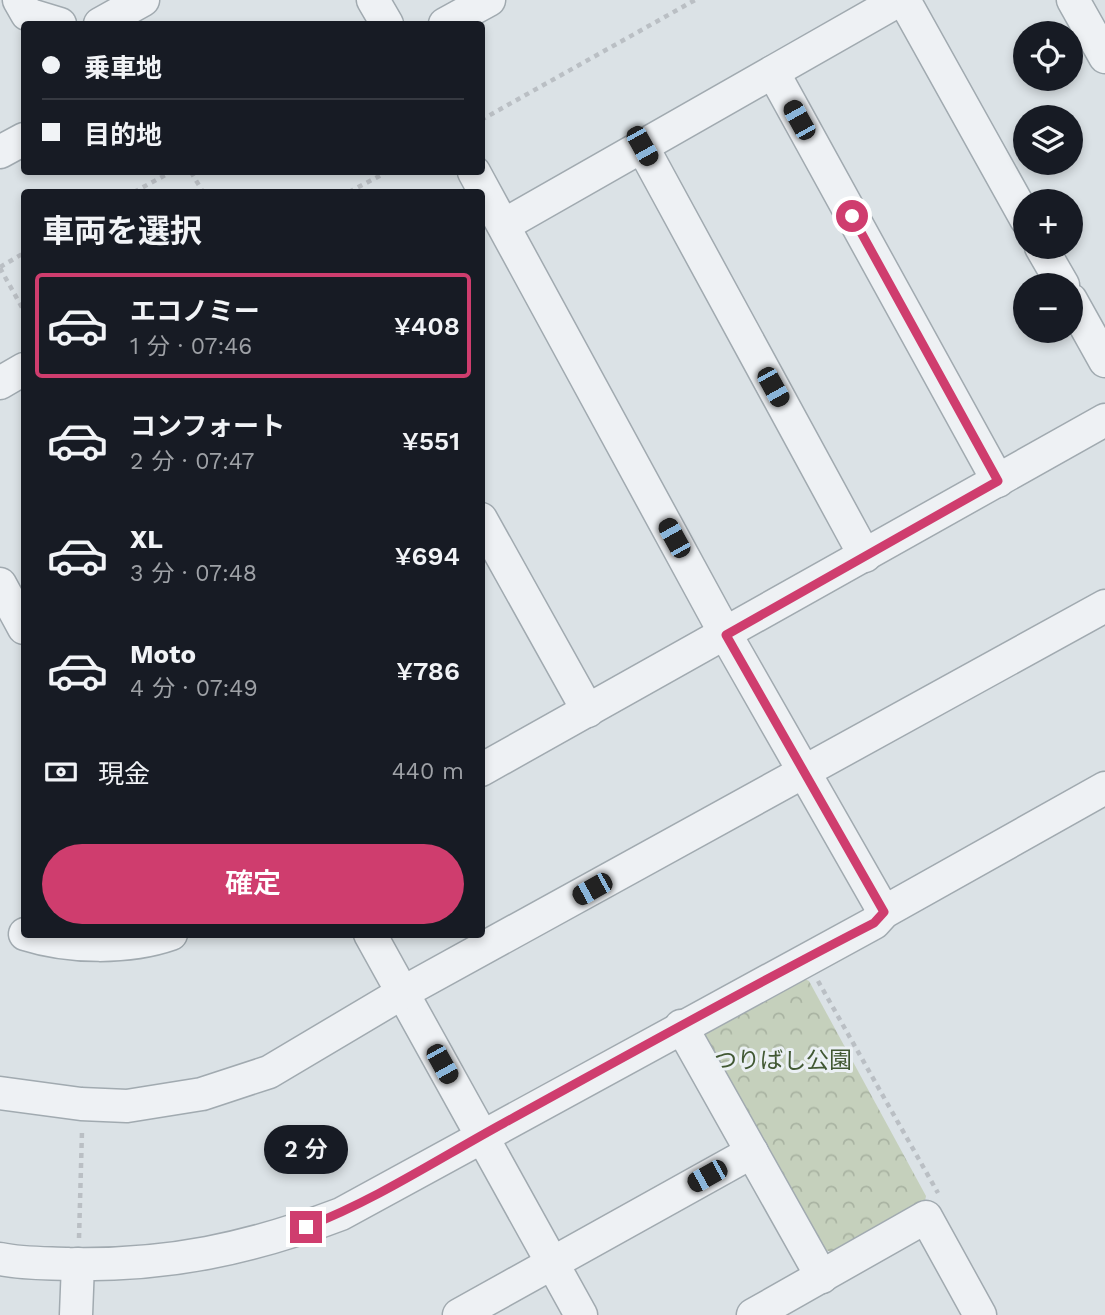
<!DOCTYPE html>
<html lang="ja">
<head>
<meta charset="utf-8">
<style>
	:root { --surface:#171b24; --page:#20242c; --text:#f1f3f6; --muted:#9ea1a6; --line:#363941; --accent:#cf3d6e }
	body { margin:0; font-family:"Work Sans","Noto Sans JP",sans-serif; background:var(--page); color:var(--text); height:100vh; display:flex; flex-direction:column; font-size:26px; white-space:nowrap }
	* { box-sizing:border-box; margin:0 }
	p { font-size:23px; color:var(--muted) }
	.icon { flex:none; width:38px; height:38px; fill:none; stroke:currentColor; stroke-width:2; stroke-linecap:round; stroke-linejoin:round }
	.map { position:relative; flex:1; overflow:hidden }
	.sheet { position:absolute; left:21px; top:189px; width:464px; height:749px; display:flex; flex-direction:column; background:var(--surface); border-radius:7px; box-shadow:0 4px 10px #0003 }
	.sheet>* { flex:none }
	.banner { position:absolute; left:21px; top:21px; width:464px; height:154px; border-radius:7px; box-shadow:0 4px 10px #0003; display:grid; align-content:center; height:154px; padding:0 21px; background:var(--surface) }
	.buttons { position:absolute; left:1013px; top:21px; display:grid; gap:14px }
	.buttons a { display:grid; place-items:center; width:70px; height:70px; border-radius:50%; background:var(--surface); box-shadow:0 4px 10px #0003; font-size:35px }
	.end { position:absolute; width:32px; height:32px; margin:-16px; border:9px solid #cf3d6e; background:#fff; box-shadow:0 0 0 4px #fff }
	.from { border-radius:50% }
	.bubble { position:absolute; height:49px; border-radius:24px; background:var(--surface); box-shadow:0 4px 10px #0003; font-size:23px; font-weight:600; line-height:49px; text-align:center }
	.car { position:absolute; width:21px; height:42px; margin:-21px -10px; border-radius:9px; box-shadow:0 0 5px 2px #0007; background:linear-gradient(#222 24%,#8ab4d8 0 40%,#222 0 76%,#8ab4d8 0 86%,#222 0) }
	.banner b { display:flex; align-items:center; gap:24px; height:66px; font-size:26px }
	.banner b+b { border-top:2px solid var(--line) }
	.banner i { width:18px; height:18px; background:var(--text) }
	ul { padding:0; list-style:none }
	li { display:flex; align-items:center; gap:21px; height:105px; margin:0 14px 10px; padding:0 7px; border:4px solid transparent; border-radius:7px }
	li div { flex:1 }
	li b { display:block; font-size:26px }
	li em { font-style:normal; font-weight:600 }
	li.active { border-color:var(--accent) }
	li>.icon { width:63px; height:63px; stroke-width:1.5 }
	h2 { padding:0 21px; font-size:32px; line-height:84px }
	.pay { display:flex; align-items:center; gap:18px; height:77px; padding:0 21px; font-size:26px }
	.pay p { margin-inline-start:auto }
	.primary-button { display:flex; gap:14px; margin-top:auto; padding:14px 21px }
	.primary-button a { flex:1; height:80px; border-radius:42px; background:var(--accent); color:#fff; font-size:28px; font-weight:600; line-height:80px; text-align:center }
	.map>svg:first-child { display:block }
	.park { fill:url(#park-crowns) }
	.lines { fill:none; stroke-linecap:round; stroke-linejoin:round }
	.minor-casing { stroke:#a1aab0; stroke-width:35 }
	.path { stroke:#babfc4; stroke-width:4.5; stroke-dasharray:5 5; stroke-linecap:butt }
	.minor { stroke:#eef1f4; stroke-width:32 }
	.route { stroke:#cf3d6e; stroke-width:9 }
	.labels { text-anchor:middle; stroke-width:6; stroke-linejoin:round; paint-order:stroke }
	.park-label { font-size:23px; fill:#415833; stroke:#ebf0f4 }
</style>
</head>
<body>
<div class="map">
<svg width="1105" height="1315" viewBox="0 0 1105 1315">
	<defs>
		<pattern id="park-crowns" width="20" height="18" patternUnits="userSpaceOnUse" patternTransform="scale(1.75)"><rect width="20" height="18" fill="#c5d0bc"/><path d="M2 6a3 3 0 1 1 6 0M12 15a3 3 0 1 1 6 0" fill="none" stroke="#a9b3a2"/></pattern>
	</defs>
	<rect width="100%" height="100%" fill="#dbe2e6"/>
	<path class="park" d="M798,976L809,981L926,1196L924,1207L836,1255L817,1245L703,1041L709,1023Z"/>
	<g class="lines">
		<g class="minor-casing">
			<g id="minor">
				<path d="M19,0L27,14L60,24"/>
				<path d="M373,0L387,24"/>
				<path d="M904,0L1026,219"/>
				<path d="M1073,0L1105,57"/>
				<path d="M100,24L143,0"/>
				<path d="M445,24L489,0"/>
				<path d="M773,72L998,481"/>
				<path d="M642,146L865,556"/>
				<path d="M0,152L24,139"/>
				<path d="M474,172L726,635L884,912"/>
				<path d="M504,225L899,0"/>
				<path d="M1041,247L1063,285"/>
				<path d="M1071,300L1105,361"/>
				<path d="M0,383L24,369"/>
				<path d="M481,519L588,711"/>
				<path d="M0,584L24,628"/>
				<path d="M481,770L1105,420"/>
				<path d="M25,934C69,948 128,949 171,934"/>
				<path d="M370,934L581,1315"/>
				<path d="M681,1026L822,1277"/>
				<path d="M0,1093L81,1104L127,1106L202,1094L269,1072L402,993L1105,606"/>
				<path d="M0,1259C23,1264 46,1263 69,1264C168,1266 249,1249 341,1214L874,923L884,912L1105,788"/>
				<path d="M76,1315L78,1264"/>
				<path d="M459,1315L752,1152"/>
				<path d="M753,1315L926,1217L980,1315"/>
			</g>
		</g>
		<g class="path">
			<path d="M481,120L695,0"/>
			<path d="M191,172L203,192"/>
			<path d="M134,192L171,172"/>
			<path d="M349,192L387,172"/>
			<path d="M0,267L24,253"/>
			<path d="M0,268L24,311"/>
			<path d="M818,981L938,1193"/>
			<path d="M79,1238L82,1131"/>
		</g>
		<use href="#minor" class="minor"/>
	</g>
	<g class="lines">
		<path class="route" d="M306,1227C376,1200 438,1159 504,1123C626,1056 749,987 874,923L884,912L726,635L998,481L852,216"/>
	</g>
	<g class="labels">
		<g class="park-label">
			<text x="783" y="1068">つりばし公園</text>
		</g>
	</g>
</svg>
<div class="buttons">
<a><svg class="icon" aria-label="locate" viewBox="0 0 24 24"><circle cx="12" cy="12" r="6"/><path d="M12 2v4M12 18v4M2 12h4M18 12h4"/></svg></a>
<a><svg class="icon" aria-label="layers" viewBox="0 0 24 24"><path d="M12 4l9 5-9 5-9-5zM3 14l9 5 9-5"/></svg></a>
<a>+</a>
<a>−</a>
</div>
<i class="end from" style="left:852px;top:216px"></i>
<i class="end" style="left:306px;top:1227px"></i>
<div class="bubble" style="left:264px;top:1125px;width:84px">2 分</div>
<i class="car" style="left:799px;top:120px;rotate:331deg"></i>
<i class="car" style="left:642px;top:146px;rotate:151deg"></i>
<i class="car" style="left:773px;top:387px;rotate:151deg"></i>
<i class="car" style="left:674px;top:538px;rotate:331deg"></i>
<i class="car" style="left:592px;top:889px;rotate:241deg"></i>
<i class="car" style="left:442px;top:1064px;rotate:151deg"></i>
<i class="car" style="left:707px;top:1176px;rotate:241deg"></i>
<div class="banner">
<b><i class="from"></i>乗車地</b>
<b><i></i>目的地</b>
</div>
<section class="sheet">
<h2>車両を選択</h2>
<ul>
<li class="active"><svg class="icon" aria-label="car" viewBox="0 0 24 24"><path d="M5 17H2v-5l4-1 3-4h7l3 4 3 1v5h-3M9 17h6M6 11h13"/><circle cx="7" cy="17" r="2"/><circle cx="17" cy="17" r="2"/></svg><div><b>エコノミー</b><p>1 分 · 07:46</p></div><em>¥408</em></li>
<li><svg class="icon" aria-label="car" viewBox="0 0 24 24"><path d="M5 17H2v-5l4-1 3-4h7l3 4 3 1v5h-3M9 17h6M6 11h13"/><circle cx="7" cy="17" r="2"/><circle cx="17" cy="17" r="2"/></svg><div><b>コンフォート</b><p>2 分 · 07:47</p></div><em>¥551</em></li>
<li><svg class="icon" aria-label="car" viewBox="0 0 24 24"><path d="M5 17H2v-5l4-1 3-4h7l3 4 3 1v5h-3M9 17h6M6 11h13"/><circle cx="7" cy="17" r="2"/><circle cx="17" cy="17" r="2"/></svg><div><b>XL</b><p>3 分 · 07:48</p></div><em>¥694</em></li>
<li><svg class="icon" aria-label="car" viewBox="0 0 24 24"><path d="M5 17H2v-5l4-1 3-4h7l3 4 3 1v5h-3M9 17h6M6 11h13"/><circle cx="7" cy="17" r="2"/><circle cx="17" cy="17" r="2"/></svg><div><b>Moto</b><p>4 分 · 07:49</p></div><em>¥786</em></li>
</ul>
<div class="pay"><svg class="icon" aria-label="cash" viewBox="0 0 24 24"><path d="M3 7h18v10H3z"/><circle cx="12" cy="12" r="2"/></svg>現金<p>440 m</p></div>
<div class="primary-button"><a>確定</a></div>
</section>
</div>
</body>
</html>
